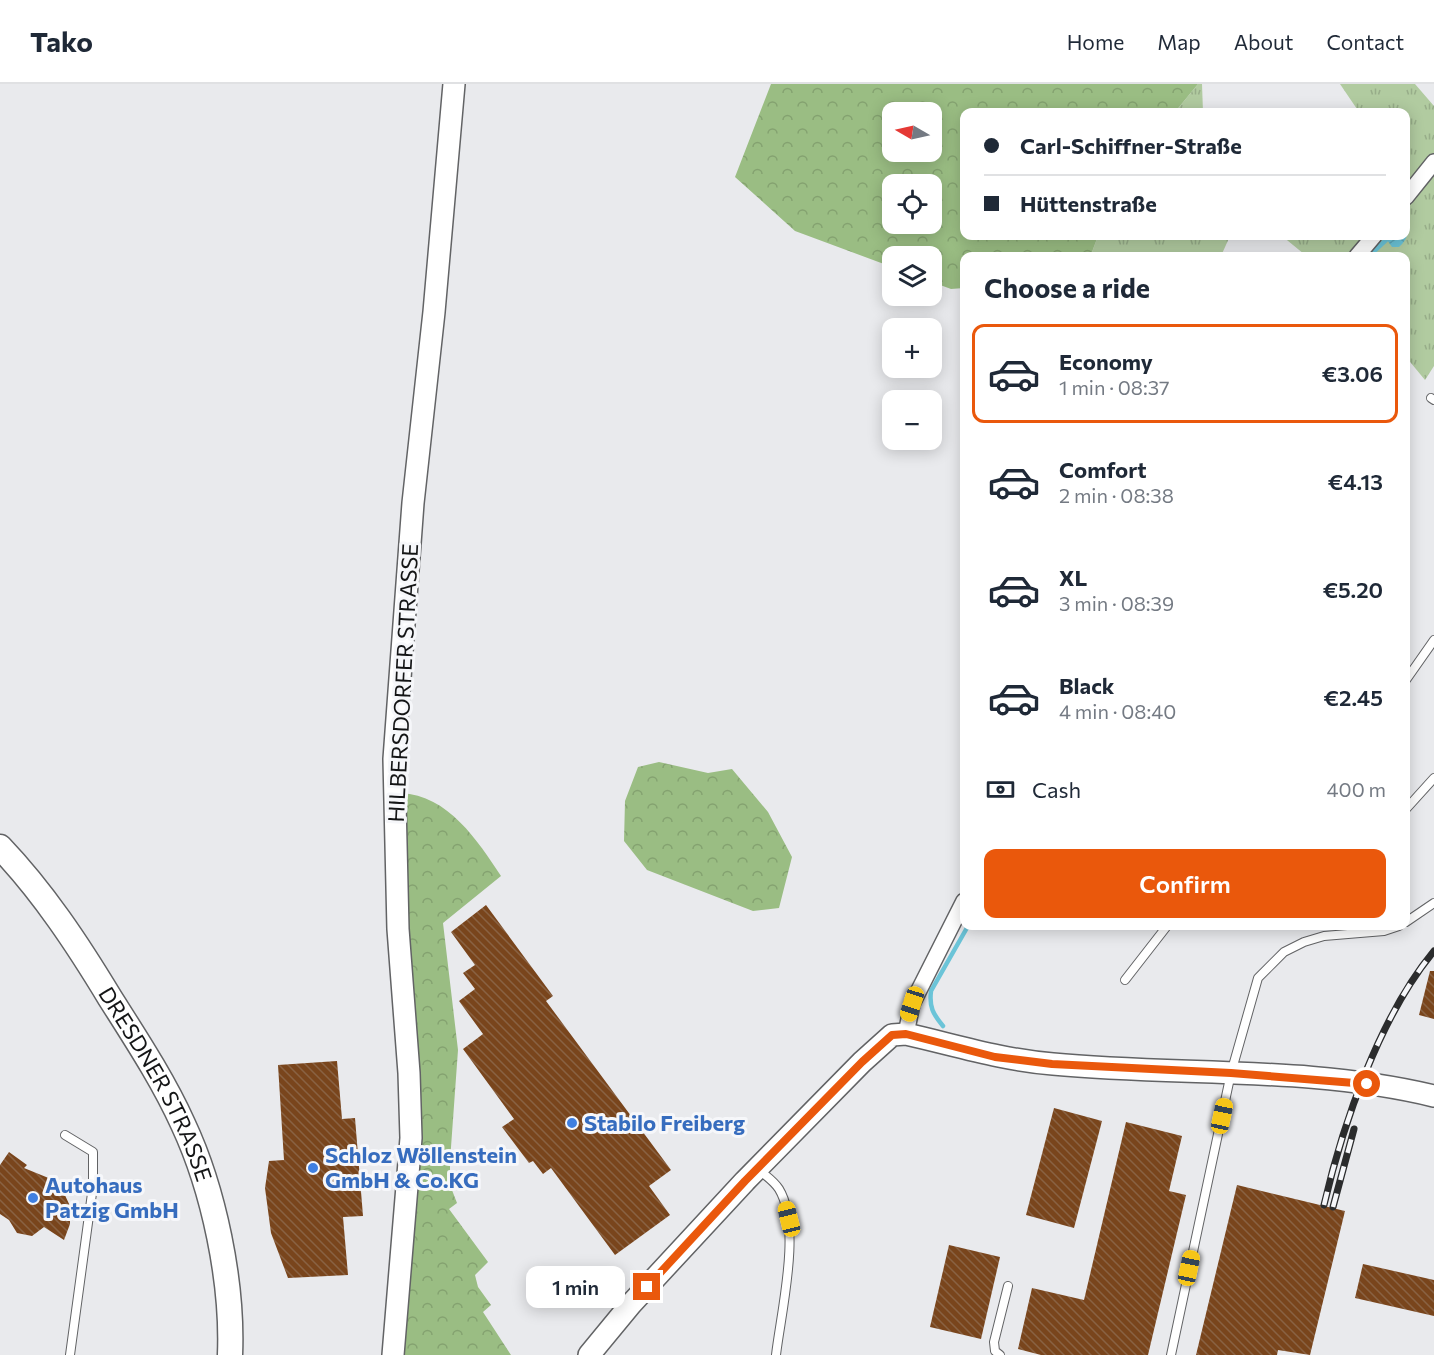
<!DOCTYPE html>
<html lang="en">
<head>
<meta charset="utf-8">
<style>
	:root { --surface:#fff; --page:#f2f2f3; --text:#1f2937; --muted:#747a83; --line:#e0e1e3; --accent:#ea580c }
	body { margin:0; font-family:Commissioner,sans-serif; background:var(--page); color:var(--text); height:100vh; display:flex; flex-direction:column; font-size:22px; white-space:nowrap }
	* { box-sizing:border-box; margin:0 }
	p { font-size:20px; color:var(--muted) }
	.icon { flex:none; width:33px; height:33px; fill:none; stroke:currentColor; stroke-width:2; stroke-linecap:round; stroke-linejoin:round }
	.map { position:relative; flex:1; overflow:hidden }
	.drawer { position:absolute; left:960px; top:168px; width:450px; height:678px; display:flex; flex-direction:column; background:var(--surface); border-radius:12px; box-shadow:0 3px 15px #0003 }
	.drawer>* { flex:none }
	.hud { position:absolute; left:960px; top:24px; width:450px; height:132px; border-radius:12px; box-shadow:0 3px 15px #0003; display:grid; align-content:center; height:132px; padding:0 24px; background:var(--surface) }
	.needle { width:39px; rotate:279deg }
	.controls { position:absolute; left:882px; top:18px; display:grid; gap:12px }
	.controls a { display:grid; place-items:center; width:60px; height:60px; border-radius:12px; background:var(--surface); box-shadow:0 3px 15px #0003; font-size:30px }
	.end { position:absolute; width:27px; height:27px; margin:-14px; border:8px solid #ea580c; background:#fff; box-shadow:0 0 0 3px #fff }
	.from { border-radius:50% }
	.bubble { position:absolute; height:42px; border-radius:12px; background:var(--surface); box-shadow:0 3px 15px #0003; font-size:20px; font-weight:600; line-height:42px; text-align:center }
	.car { position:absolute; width:18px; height:36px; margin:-18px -9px; border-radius:8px; box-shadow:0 0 4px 2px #0007; background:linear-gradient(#f5c518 24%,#345 0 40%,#f5c518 0 76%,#345 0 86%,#f5c518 0) }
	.hud b { display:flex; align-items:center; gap:21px; height:57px; font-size:22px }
	.hud b+b { border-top:2px solid var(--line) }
	.hud i { width:15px; height:15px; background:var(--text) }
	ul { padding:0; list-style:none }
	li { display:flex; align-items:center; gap:18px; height:99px; margin:0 12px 9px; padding:0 12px; border:3px solid transparent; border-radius:12px }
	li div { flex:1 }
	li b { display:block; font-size:22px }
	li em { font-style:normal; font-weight:600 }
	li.current { border-color:var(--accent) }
	li>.icon { width:54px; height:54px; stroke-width:1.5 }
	h2 { padding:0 24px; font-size:27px; line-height:72px }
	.pay { display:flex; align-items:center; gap:15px; height:66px; padding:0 24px; font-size:22px }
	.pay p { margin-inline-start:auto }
	.primary-button { display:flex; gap:12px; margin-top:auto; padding:12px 24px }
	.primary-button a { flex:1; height:69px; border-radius:12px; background:var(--accent); color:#fff; font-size:24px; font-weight:600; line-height:69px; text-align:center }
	header { display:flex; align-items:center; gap:36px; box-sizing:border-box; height:84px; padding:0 30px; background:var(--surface); border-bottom:2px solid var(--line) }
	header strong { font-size:28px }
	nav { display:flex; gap:33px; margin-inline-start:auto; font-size:21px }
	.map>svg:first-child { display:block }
	.grass { fill:url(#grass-tufts) }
	.forest { fill:url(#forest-crowns); fill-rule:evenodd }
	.water { fill:url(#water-waves) }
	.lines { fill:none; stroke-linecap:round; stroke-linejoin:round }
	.stream { stroke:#6bc4d8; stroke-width:4.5 }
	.building { fill:url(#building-back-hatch) }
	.service-casing { stroke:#626365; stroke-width:10 }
	.minor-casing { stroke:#626365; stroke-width:18 }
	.secondary-casing { stroke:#626365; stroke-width:24 }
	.primary-casing { stroke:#626365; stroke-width:27 }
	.service { stroke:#fff; stroke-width:8 }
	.minor { stroke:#fff; stroke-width:15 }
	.secondary { stroke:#fff; stroke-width:21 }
	.primary { stroke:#fff; stroke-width:24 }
	.rail-casing { stroke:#2b2c2d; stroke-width:7 }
	.rail { stroke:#f6f7fa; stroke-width:4.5; stroke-dasharray:14; stroke-linecap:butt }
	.route { stroke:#ea580c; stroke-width:8 }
	.shop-dot { fill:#3f7fe0; stroke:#f6f7fa; stroke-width:2 }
	.labels { text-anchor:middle; stroke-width:6; stroke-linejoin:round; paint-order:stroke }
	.street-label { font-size:22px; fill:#141516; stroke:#f6f7fa }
	.shop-label { font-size:22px; font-weight:bold; fill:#366cbe; stroke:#f6f7fa; text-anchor:start }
</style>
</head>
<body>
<header>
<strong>Tako</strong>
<nav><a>Home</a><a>Map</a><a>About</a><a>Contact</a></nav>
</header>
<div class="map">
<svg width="1434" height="1271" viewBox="0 0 1434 1271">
	<defs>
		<pattern id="grass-tufts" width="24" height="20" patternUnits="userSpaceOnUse" patternTransform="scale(1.5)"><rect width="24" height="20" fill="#b1cba0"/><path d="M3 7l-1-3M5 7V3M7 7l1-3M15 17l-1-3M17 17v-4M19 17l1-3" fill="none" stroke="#97ad89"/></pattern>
		<pattern id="forest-crowns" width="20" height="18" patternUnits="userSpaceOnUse" patternTransform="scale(1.5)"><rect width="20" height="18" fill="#9abd83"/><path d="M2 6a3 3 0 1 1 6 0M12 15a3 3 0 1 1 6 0" fill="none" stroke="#84a270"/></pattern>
		<pattern id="water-waves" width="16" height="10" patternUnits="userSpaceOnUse" patternTransform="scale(1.5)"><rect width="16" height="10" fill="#6bc4d8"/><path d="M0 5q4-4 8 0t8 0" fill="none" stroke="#5ca8b9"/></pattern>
		<pattern id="building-back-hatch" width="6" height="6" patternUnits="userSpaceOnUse" patternTransform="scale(1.5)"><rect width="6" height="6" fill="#79451c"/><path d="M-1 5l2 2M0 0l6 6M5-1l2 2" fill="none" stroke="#896243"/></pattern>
	</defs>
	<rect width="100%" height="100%" fill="#e9eaed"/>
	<g class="grass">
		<path d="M1198,0H1202L1203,28H1175Z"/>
		<path d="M1340,0H1415L1434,22V282L1425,296L1406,273V172H1303L1304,170L1282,152H1406V28H1359Z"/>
		<path d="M1098,152H1230L1221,172H1095L1092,168Z"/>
	</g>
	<g class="forest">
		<path d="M771,0H1198L1175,28H964V152H1098L1092,168L1095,172H964V204L951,205L932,198V172H892V183L795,147L735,93ZM892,28H932V68H892ZM892,100H932V140H892Z"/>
		<path d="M659,678L708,689L732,685L768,728L792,773L779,824L753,827L647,786L624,757L625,717L638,683Z"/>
		<path d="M401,709C448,711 478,757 501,792L443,839L458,966L450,1077V1101L457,1119L449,1125L488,1178L475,1191L478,1203L491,1221L483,1228L511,1271H402L405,856Z"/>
	</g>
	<path class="water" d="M1406,132C1410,143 1409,155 1399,163H1392L1385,153L1406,152Z"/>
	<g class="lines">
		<g class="stream">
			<path d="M1369,172L1386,156"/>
			<path d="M943,942C933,930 929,923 931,907L968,842"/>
		</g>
	</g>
	<g class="building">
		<path d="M486,821L553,912L546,917L671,1086L649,1102L670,1131L615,1171L551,1084L543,1090L533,1077L529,1079L502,1043L514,1035L463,965L483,950L459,917L475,905L463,889L475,881L451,848Z"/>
		<path d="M1430,887H1434V935L1419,931Z"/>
		<path d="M337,977L342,1035L355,1034L363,1132L343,1133L348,1191L288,1194L271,1149L265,1104L269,1077L284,1076L278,981Z"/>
		<path d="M1054,1024L1102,1037L1074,1144L1026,1131Z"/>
		<path d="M1126,1038L1182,1052L1169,1107L1186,1111L1148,1271H1041L1018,1265L1032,1204L1084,1216Z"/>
		<path d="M9,1068L27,1081L24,1084L51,1095L63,1107L70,1122V1140L64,1156L44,1143L32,1152L17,1149L9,1136L0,1130V1081Z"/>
		<path d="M1237,1101L1345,1127L1310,1271L1278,1266L1277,1271H1196Z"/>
		<path d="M949,1161L1000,1173L981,1255L930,1243Z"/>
		<path d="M1363,1180L1434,1196V1232L1355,1214Z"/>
	</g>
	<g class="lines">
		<g class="service-casing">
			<g id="service">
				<path d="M1431,314L1434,316"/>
				<path d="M1406,596L1434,556"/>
				<path d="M1406,725L1434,694"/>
				<path d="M1406,838L1434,819"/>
				<path d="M1125,896L1167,842"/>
				<path d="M65,1051L93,1068V1102L70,1271"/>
				<path d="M759,1086C766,1092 774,1097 779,1105C802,1143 781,1228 776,1271"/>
				<path d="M1000,1271L995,1267L994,1258L1008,1202"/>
				<path d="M1171,1271L1231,989L1258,894L1284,868L1304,858L1324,852L1384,847L1399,842"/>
			</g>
		</g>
		<g class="minor-casing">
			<g id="minor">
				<path d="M1406,113L1434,78"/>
				<path d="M1357,172L1374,152"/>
				<path d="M906,950L912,920L964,817"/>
			</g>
		</g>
		<g class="secondary-casing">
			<g id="secondary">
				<path d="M393,1271L411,1054L409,989L398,845L394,675L413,419L434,228L454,0"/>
				<path d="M589,1271L631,1220L745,1097L862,978L892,951L906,950C955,961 1002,976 1053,980C1179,992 1310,982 1434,1012"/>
			</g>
		</g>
		<g class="primary-casing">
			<g id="primary">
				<path id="s1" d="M0,763C43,808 78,861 110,914C136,955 163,996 183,1040C214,1106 233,1198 230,1271"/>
			</g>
		</g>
		<use href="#service" class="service"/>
		<use href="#minor" class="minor"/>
		<use href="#secondary" class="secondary"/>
		<use href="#primary" class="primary"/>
		<g class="rail-casing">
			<g id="rail">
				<path d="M1324,1121C1343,1039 1380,932 1434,867"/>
				<path d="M1333,1123L1354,1045"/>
			</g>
		</g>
		<use href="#rail" class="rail"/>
	</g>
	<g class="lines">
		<path class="route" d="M647,1203L745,1097L862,978L892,951L906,950L995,973L1052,980L1231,989L1367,1000"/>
	</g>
	<g class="shop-dot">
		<circle cx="572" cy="1039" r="6"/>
		<circle cx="313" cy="1084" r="6"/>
		<circle cx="33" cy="1114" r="6"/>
	</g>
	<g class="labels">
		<g class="street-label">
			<text transform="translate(403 599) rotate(-87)" y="8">HILBERSDORFER STRASSE</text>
			<text dy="8" stroke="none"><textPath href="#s1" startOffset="285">DRESDNER STRASSE</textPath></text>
		</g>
		<g class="shop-label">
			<text x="584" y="1047">Stabilo Freiberg</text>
			<text x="325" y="1079">Schloz Wöllenstein<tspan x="325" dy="25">GmbH &amp; Co.KG</tspan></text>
			<text x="45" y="1109">Autohaus<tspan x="45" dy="25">Patzig GmbH</tspan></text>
		</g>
	</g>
</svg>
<div class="controls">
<a><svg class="needle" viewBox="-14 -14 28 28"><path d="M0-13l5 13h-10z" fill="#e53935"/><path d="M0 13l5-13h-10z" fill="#747a83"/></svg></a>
<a><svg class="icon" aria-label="locate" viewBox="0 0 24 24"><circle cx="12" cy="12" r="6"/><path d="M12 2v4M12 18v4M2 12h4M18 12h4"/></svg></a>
<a><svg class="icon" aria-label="layers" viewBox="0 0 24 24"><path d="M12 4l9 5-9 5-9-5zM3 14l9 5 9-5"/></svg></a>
<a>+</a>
<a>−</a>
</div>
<i class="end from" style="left:1367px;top:1000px"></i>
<i class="end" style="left:647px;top:1203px"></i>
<div class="bubble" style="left:526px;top:1182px;width:99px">1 min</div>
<i class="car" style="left:912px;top:920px;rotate:198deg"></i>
<i class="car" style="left:1222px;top:1032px;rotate:12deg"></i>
<i class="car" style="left:789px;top:1135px;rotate:346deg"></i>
<i class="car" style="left:1189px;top:1184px;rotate:12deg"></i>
<div class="hud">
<b><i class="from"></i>Carl-Schiffner-Straße</b>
<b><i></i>Hüttenstraße</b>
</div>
<section class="drawer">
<h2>Choose a ride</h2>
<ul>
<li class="current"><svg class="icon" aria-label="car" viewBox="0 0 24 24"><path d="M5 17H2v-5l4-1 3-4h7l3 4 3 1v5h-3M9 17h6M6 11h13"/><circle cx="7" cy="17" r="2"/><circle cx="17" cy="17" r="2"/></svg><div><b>Economy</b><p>1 min · 08:37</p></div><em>€3.06</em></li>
<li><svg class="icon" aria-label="car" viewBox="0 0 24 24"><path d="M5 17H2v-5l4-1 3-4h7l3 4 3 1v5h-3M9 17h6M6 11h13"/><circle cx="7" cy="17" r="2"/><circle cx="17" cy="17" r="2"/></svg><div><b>Comfort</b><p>2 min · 08:38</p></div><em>€4.13</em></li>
<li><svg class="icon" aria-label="car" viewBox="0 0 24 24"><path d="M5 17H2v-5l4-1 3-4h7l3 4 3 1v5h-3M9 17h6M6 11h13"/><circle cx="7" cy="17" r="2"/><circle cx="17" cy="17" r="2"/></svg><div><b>XL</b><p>3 min · 08:39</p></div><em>€5.20</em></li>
<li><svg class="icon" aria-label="car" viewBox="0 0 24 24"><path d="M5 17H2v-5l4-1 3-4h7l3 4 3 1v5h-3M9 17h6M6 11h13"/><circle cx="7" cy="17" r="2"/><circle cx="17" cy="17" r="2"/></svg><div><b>Black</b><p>4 min · 08:40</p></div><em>€2.45</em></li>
</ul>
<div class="pay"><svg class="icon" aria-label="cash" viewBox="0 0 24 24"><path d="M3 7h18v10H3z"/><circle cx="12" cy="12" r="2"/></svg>Cash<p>400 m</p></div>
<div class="primary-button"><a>Confirm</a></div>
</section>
</div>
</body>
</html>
